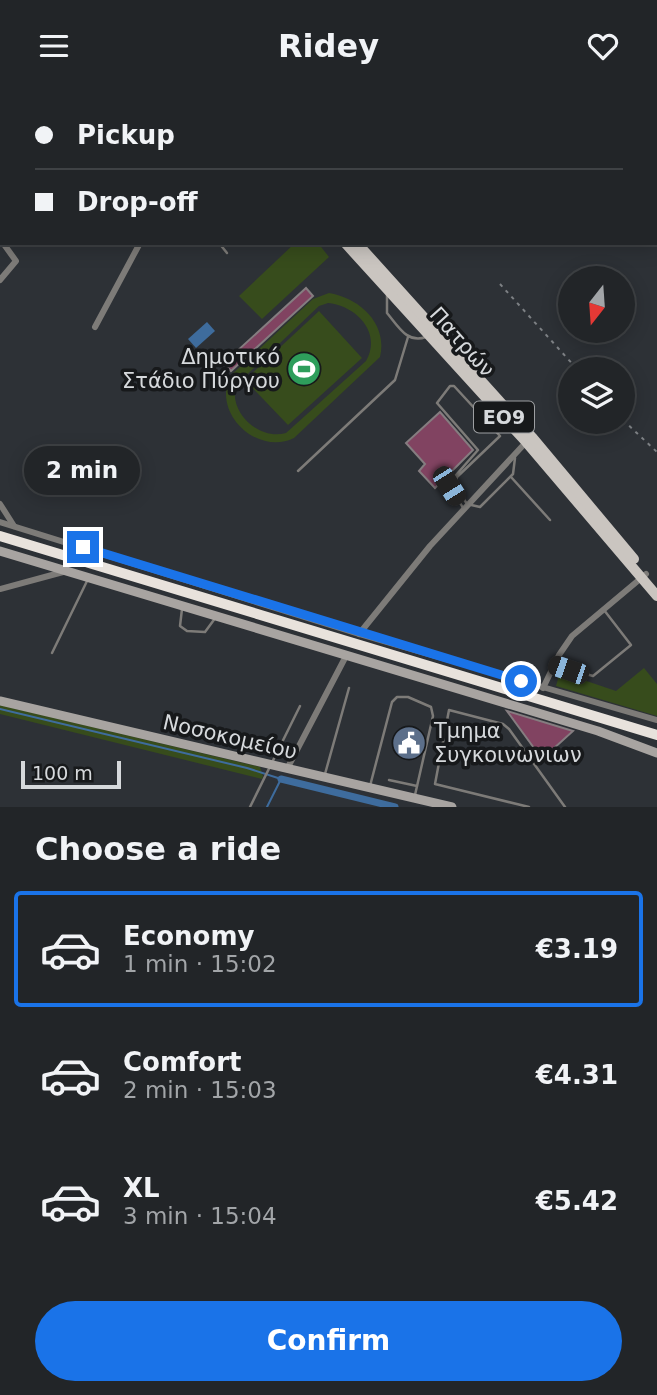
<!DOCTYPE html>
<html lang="en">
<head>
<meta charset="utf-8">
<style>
	:root { --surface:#222528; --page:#2e3134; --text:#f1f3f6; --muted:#a2a5a8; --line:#3f4245; --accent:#1a73e8 }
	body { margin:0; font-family:"DejaVu Sans",sans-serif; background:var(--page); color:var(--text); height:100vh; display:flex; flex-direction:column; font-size:26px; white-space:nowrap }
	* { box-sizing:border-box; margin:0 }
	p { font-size:23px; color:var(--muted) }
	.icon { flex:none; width:38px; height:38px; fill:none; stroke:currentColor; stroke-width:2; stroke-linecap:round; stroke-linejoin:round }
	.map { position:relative; height:716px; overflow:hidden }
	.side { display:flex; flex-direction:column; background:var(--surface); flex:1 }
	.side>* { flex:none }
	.banner { position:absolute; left:0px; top:0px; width:658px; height:154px; box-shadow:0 4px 18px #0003,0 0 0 2px var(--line); display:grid; align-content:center; height:154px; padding:0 35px; background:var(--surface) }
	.needle { width:46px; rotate:197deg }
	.buttons { position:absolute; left:558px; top:175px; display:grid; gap:14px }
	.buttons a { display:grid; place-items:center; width:77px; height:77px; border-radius:50%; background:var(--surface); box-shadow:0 4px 18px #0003,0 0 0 2px var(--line); font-size:35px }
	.scale { position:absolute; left:21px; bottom:18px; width:100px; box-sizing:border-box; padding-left:7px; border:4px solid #d6d9dc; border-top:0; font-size:19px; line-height:24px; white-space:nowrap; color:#d6d9dc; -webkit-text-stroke:5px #17191b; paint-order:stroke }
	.end { position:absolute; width:32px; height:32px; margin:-16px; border:9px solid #1a73e8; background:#fff; box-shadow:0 0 0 4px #fff }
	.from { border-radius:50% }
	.bubble { position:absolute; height:49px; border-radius:24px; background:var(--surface); box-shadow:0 4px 18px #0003,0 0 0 2px var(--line); font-size:23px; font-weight:700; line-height:49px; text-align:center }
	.car { position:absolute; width:21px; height:42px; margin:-21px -10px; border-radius:9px; box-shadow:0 0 5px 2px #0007; background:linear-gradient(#222 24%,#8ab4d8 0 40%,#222 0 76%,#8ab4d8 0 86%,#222 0) }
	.banner b { display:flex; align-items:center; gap:24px; height:66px; font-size:26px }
	.banner b+b { border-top:2px solid var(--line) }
	.banner i { width:18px; height:18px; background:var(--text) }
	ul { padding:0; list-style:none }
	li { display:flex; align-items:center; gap:21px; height:116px; margin:0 14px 10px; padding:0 21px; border:4px solid transparent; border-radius:7px }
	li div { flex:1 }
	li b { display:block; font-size:26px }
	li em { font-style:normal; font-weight:700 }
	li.current { border-color:var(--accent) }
	li>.icon { width:63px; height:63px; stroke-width:1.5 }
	h2 { padding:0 35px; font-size:32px; line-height:84px }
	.cta { display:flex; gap:14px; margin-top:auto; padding:14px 35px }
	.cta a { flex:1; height:80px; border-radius:42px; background:var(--accent); color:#fff; font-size:28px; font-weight:700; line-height:80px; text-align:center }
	header { display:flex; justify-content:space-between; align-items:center; height:91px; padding:0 35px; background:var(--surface); font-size:32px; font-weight:700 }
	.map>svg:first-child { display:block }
	.green { fill:#374c1c; fill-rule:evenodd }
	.water { fill:#3e6c9d }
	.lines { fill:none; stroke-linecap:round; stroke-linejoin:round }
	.stream { stroke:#3e6c9d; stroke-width:2 }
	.canal { stroke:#3e6c9d; stroke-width:7 }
	.building { fill:#814361; stroke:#857d80; stroke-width:2 }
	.path { stroke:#7d8084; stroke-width:2; stroke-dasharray:3.5 5; stroke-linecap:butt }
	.lane { stroke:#7d7b78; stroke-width:2.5 }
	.street { stroke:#7d7b78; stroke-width:6 }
	.secondary { stroke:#a8a4a1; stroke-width:9 }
	.primary { stroke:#cac5c0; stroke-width:10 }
	.highway { stroke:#e8e2dc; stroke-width:10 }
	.route { stroke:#1a73e8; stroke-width:9 }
	.labels { text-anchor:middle; stroke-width:7; stroke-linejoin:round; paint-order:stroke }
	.shield { fill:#17191b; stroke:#9d9fa2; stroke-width:2 }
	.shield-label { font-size:19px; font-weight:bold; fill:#d6d9dc }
	.street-label { font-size:21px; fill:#d6d9dc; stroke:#17191b }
	.poi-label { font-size:21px; fill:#d6d9dc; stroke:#17191b; text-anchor:end }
</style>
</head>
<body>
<header><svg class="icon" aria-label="menu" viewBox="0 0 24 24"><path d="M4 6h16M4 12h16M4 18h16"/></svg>Ridey<svg class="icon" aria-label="heart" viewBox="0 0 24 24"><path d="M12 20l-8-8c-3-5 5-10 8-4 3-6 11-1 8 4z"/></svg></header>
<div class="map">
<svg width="657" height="716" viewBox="0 0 657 716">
	<rect width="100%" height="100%" fill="#2d3136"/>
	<g class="green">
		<path d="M295,152H318L329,166L262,228L239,205Z"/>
		<path d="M329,202C360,207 388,233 380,266L294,347C258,365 212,323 230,285L313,208ZM328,212C357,215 382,242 366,270L286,342C259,350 228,321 236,294L319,215Z"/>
		<path d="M319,220L362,267L288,334L245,289Z"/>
		<path d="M644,577L657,593V625L556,595L560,581L616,600Z"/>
		<path d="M0,614L260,676L263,685L262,688L0,623Z"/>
	</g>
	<path class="water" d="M207,231L215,240L196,257L188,248Z"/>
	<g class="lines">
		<path class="stream" d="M0,618L247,677L281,688L267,716"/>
		<path class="canal" d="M281,688L395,716"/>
	</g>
	<g class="building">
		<path d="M306,197L313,205L231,280L224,272Z"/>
		<path d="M440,321L473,359L435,397L419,380L425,373L406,352Z"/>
		<path d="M507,620L573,640L542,668Z"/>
		<path d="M400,640L422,647L420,663L415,666L399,660L395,654Z"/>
	</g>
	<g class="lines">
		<g class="path">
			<path d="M500,193L577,278"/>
			<path d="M623,329L657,361"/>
		</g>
		<g class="lane">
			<path d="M192,0L194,2"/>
			<path d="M190,2V0"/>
			<path d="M219,152L227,162"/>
			<path d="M387,204V222C398,235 407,253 426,246"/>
			<path d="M298,380L395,289L408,246"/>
			<path d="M511,386L550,429"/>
			<path d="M463,417L449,392L478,359L437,312L450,295H454L500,345L457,386L455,395L467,413L480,416L513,383L515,367"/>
			<path d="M182,518L180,535L187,540L205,541L216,526"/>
			<path d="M52,562L88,488"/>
			<path d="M555,574L593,585L631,554L604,519"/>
			<path d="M325,683L349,597"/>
			<path d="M389,689L417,695"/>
			<path d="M370,695L392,611L397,606H408L431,616L433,625L415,704"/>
			<path d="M250,716L300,615"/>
			<path d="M529,716L435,693L449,619L503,633L509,638L565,716"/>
		</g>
		<g class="street">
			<path d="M79,0L81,2"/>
			<path d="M137,2L138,0"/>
			<path d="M547,2L548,0"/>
			<path d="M0,189L16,170L3,152"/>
			<path d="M95,236L140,152"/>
			<path d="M0,413L14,435"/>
			<path d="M0,431L359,543L657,629"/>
			<path d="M0,498L63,481"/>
			<path d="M359,543L430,455L528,349"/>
			<path d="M543,597L559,564L572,545L646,483"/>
			<path d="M287,678L346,565"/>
		</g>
		<g class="secondary">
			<path d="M0,460L598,640L657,662"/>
			<path d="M0,610L452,716"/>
		</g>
		<g class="primary">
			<path d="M206,0L208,2"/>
			<path d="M217,0L218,2"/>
			<path d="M345,152L526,351L657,505"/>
			<path d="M357,152L532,346L634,468"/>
		</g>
		<path class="highway" d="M0,445L657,644"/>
	</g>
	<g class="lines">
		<path class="route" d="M83,456L521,590"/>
	</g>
	<defs>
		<g id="stadium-disc" transform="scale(1.75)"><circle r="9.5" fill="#2e9e5b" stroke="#17191b"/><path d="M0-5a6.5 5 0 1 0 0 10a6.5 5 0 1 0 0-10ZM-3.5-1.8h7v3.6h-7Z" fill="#fff"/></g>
		<g id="civic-disc" transform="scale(1.75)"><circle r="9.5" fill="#5c6f8a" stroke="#17191b"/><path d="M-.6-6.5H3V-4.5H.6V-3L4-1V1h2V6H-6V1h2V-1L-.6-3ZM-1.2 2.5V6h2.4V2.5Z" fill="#fff"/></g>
	</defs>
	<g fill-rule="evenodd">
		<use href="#stadium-disc" x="304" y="278"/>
		<use href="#civic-disc" x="409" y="652"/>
	</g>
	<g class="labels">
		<rect class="shield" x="474" y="310.5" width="60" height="31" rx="5"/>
		<g class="shield-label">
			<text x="504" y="333">ΕΟ9</text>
		</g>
		<g class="street-label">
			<text transform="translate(462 251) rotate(48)" y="7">Πατρών</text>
			<text transform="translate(230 646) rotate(13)" y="7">Νοσοκομείου</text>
		</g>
		<g class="poi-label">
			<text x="280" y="273">Δημοτικό<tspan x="280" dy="24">Στάδιο Πύργου</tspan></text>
			<text x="434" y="647" text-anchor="start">Τμημα<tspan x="434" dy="24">Συγκοινωνιων</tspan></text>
		</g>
	</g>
</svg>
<div class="buttons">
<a><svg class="needle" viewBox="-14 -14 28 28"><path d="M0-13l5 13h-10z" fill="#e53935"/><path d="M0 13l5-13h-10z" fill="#a2a5a8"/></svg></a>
<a><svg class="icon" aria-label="layers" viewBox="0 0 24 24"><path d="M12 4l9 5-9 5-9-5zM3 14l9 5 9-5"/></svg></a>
</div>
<div class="scale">100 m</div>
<i class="end from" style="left:521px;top:590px"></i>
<i class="end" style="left:83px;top:456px"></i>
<div class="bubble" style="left:24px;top:355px;width:116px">2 min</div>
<i class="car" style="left:449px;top:395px;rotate:148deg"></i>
<i class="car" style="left:568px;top:579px;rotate:289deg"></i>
<div class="banner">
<b><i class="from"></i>Pickup</b>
<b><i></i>Drop-off</b>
</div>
</div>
<section class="side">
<h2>Choose a ride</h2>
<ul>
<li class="current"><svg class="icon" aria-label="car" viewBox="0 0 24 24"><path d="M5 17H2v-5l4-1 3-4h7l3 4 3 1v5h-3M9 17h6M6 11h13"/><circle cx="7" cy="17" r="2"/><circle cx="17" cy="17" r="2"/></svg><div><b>Economy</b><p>1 min · 15:02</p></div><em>€3.19</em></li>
<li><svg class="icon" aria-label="car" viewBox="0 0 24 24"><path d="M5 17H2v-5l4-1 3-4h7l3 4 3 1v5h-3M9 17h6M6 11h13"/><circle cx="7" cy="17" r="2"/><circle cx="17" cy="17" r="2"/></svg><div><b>Comfort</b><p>2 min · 15:03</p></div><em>€4.31</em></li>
<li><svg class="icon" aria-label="car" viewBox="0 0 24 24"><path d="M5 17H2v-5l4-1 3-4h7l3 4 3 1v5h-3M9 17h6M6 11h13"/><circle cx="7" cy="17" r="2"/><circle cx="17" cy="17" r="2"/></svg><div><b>XL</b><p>3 min · 15:04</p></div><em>€5.42</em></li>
</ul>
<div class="cta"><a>Confirm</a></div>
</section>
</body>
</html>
